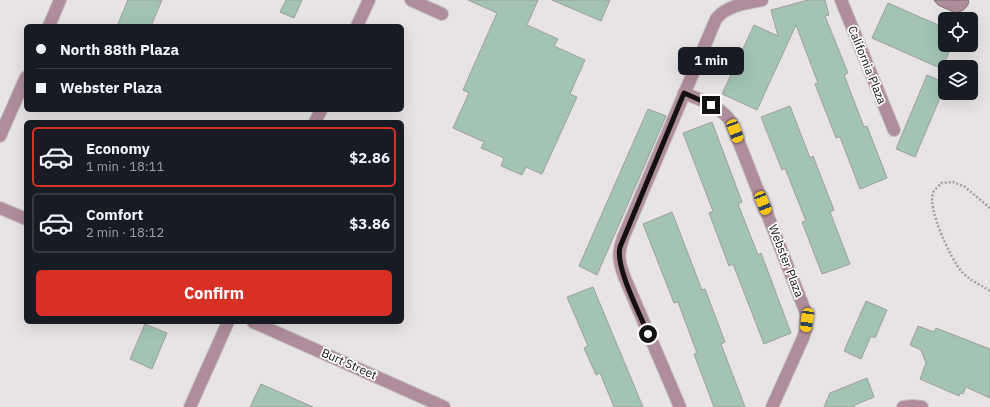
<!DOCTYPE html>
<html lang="en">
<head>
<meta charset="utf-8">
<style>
	:root { --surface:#171b24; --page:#20242c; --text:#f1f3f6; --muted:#9ea1a6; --line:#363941; --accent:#d93025 }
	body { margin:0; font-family:"IBM Plex Sans",sans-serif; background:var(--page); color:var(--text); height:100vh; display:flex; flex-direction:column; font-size:15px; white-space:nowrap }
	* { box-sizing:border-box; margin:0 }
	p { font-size:13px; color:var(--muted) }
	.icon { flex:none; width:22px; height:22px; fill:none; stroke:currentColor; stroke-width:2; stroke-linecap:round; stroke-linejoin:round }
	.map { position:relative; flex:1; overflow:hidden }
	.panel { position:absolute; left:24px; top:120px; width:380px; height:204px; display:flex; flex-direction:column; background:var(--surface); border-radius:6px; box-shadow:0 4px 16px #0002 }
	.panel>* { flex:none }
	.top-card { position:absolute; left:24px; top:24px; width:380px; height:88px; border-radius:6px; box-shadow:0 4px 16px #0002; display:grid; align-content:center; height:88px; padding:0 12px; background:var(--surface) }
	.fabs { position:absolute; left:938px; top:12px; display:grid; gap:8px }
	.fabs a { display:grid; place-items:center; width:40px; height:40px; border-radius:6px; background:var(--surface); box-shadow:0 4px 16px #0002; font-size:20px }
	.end { position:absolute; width:18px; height:18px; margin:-9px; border:5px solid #131112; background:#fff; box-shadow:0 0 0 2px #fff }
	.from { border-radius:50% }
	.bubble { position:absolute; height:28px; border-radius:6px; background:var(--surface); box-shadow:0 4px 16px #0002; font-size:13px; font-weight:800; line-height:28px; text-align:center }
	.car { position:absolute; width:12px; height:24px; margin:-12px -6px; border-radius:5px; box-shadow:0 0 3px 1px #0007; background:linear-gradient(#f5c518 24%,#345 0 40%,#f5c518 0 76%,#345 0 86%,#f5c518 0) }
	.top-card b { display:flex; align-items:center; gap:14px; height:38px; font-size:15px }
	.top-card b+b { border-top:1px solid var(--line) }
	.top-card i { width:10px; height:10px; background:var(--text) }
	ul { padding:7px 0 0; list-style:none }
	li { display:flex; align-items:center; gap:12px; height:60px; margin:0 8px 6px; padding:0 4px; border:2px solid var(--line); border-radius:6px }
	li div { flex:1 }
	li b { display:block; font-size:15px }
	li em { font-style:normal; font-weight:800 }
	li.selected { border-color:var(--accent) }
	li>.icon { width:36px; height:36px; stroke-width:1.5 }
	.primary-button { display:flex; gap:8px; margin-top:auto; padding:8px 12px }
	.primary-button a { flex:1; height:46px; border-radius:6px; background:var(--accent); color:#fff; font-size:16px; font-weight:800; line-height:46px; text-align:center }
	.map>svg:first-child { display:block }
	.water { fill:#b08f9d; stroke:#816973 }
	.building { fill:#a3c4b3; stroke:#9ca09d }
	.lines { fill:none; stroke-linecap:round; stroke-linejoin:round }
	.minor-casing { stroke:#c6c2c3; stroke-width:14 }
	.path { stroke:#a29fa0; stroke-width:2.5; stroke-dasharray:2 2; stroke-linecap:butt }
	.minor { stroke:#b08d9c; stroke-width:12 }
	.route { stroke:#131112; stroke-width:5 }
	.labels { text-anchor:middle; stroke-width:3.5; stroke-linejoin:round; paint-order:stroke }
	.street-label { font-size:12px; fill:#131112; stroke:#fff }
</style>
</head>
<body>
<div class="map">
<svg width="990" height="407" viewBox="0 0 990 407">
	<rect width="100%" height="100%" fill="#e8e4e5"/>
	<path class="water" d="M934,0H968L969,2C966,9 963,11 956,13L938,5Z"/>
	<g class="building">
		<path d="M128,0H162L151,26H117Z"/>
		<path d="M286,0H302L294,18L280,12Z"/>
		<path d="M468,0H538L527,25L558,39L554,46L585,60L570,94L577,97L542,174L526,167L522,175L501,166L504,158L481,148L484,142L453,128L469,93L463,90L497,13Z"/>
		<path d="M552,0H610L601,21Z"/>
		<path d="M808,0H825L829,15L825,16L848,73L844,75L864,127L867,126L887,178L860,189L840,137L836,138L815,84L818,83L796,25L757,110L722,94L754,25L778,36L771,10Z"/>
		<path d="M888,3L945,28V45H952L942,69L872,38Z"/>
		<path d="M927,75L945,83V86L915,157L896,149Z"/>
		<path d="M790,106L810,158L813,156L834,210L830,212L850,264L822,274L802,222L806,221L785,168L782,170L761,117Z"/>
		<path d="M648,109L666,116L597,275L579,266Z"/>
		<path d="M712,122L742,202L738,204L758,255L761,253L791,333L764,344L733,264L729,266L709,213L713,211L683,133Z"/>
		<path d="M672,212L702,290L705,289L725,342L721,344L745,407H714L694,354L697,353L678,302L674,303L643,224Z"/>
		<path d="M593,287L643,407H614L600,373L596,375L584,348L588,346L567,297Z"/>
		<path d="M866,301L887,310L875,338L871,336L861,359L844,351Z"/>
		<path d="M145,324L167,333L152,369L130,359Z"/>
		<path d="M918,326L934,332L936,328L990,349V398L966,387L963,394L960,393L959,396L920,379L926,363L921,350L910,345Z"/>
		<path d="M867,378L874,397L855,405L854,407H824L830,393Z"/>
		<path d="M261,384L313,407H250Z"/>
	</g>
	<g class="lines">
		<g class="minor-casing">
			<g id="minor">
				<path d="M411,0L442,14"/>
				<path d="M841,0L894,130"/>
				<path d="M49,26L60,0"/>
				<path d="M357,26L369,0"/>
				<path d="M684,93C700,100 721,106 731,122L806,313V329L803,338L772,407"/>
				<path d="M315,122L321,110"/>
				<path d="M0,136L26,77"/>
				<path d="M0,208L26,219"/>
				<path d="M253,322L444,407"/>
				<path d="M190,407L228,322"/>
				<path d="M680,407L624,276C618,260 618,253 623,238L716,19C727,5 745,4 762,0"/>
				<path d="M903,407L913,406L922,407"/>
			</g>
		</g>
		<path class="path" d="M990,208L965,187L953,182L941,183C939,186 934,190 933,193C927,208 951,260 962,272C969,280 981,285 990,291"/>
		<use href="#minor" class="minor"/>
	</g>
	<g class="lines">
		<path class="route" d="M648,334C640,314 615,267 620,247L684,93L711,105"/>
	</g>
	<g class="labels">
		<g class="street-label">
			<text transform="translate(867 65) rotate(68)" y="4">California Plaza</text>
			<text transform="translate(786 261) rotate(69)" y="4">Webster Plaza</text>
			<text transform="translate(349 364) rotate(24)" y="4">Burt Street</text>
		</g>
	</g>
</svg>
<div class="fabs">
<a><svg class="icon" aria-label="locate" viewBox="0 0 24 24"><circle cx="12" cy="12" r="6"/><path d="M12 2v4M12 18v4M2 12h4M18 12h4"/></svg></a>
<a><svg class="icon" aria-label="layers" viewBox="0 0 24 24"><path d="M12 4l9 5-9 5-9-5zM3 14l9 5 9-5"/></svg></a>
</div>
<i class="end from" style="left:648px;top:334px"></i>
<i class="end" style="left:711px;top:105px"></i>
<div class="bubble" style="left:678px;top:47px;width:66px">1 min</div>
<i class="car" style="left:735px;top:131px;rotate:159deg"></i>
<i class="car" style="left:763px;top:203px;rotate:158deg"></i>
<i class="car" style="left:807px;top:320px;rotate:188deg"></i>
<div class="top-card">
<b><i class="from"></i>North 88th Plaza</b>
<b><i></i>Webster Plaza</b>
</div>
<section class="panel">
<ul>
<li class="selected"><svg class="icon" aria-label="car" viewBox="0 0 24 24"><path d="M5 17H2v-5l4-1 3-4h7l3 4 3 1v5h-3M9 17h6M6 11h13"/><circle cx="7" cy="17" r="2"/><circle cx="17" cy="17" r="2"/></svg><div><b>Economy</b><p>1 min · 18:11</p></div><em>$2.86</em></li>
<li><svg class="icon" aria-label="car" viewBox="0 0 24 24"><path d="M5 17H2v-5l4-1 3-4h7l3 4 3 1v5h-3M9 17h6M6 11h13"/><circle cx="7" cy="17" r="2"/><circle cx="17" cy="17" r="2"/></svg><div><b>Comfort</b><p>2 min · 18:12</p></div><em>$3.86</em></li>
</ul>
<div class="primary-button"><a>Confirm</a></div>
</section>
</div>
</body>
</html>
